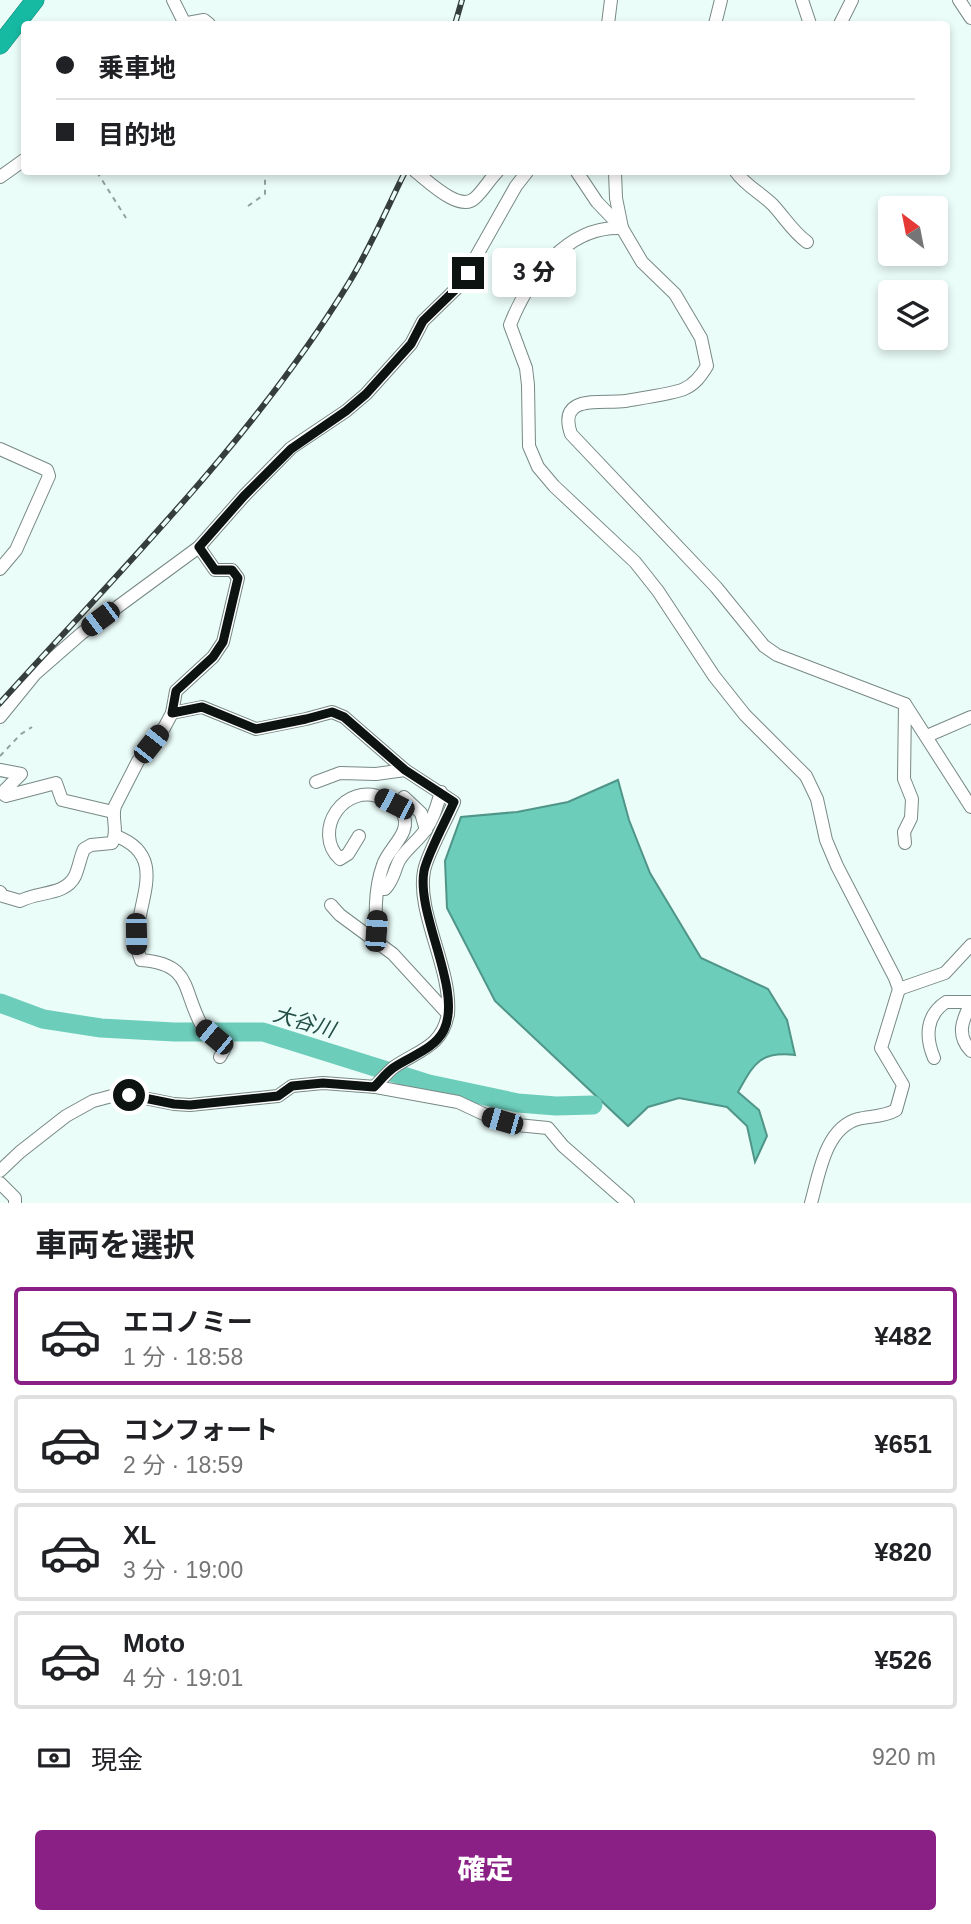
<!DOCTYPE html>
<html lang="ja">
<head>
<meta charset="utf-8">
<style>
	:root { --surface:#fff; --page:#f6f6f6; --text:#202124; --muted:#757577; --line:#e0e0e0; --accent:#8a2085 }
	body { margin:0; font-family:Arial,"Noto Sans JP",sans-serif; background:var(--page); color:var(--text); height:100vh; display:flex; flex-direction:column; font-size:26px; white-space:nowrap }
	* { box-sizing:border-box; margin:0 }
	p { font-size:23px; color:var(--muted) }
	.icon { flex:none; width:38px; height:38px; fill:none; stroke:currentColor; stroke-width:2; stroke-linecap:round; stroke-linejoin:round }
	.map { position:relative; height:1203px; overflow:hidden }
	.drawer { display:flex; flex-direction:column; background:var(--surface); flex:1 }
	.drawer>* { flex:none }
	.guide { position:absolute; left:21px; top:21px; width:929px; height:154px; border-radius:7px; box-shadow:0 4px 10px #0003; display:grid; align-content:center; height:154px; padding:0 35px; background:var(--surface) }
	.needle { width:46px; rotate:328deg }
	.fabs { position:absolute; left:878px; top:196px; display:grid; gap:14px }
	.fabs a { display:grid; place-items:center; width:70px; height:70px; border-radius:7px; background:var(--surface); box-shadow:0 4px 10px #0003; font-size:35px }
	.end { position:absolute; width:32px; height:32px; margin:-16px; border:9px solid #0c1311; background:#fff; box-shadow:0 0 0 4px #fff }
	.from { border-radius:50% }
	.bubble { position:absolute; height:49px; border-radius:7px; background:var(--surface); box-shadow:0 4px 10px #0003; font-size:23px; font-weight:800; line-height:49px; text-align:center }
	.car { position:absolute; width:21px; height:42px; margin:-21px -10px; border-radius:9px; box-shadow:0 0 5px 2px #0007; background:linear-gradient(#222 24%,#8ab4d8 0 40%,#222 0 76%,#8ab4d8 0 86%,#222 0) }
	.guide b { display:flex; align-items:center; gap:24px; height:66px; font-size:26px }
	.guide b+b { border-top:2px solid var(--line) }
	.guide i { width:18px; height:18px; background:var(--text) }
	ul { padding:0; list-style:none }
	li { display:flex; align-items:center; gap:21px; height:98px; margin:0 14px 10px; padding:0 21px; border:4px solid var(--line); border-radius:7px }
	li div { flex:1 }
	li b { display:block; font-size:26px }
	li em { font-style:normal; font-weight:800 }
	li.active { border-color:var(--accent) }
	li>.icon { width:63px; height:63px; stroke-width:1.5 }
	h2 { padding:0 35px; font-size:32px; line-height:84px }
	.pay { display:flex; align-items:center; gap:18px; height:77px; padding:0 35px; font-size:26px }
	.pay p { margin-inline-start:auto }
	.button { display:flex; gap:14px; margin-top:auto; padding:14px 35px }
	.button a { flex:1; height:80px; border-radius:7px; background:var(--accent); color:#fff; font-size:28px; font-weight:800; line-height:80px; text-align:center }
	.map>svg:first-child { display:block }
	.water { fill:#6ccdbb; stroke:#4f9588; stroke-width:2 }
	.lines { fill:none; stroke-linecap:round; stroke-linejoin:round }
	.river { stroke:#6ccdbb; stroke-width:19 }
	.minor-casing { stroke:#788985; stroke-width:14 }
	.highway-casing { stroke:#128070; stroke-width:19 }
	.path { stroke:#93a19e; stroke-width:2; stroke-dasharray:5 5; stroke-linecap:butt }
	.minor { stroke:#fff; stroke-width:12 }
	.highway { stroke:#16baa3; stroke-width:18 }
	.rail-casing { stroke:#353e3c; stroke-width:6 }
	.rail { stroke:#ebfdf9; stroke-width:3.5; stroke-dasharray:10; stroke-linecap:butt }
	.route { stroke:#0c1311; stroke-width:9 }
	.labels { text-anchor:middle; stroke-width:5; stroke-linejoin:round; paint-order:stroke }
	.water-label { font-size:21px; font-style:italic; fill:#224e46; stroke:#ebfdf9 }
</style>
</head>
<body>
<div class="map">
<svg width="971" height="1203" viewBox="0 0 971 1203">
	<rect width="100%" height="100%" fill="#ebfdf9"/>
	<path class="water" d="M618,780L629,820L650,873L701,958L768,989L787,1020L795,1055C759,1051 754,1064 738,1092L759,1110L767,1136L755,1162L747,1126L727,1107L679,1098L648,1107L628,1126L495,1001L447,908L445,861L461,817L517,812L568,802Z"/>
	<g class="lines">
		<path class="river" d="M0,1003L43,1019L101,1028L174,1032H263L429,1084L518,1103L556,1106L593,1105"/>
		<g class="minor-casing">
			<g id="minor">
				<path d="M173,0L184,22"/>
				<path d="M802,0L810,24"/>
				<path d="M959,0L971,18"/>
				<path d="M182,24L204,20L209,24"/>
				<path d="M608,24L611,0"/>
				<path d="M715,24L721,0"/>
				<path d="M840,24L852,0"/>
				<path d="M416,172C428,181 460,213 475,198C483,191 489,180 497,172"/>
				<path d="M577,172L597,202L622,228L642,262L675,294L701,338L707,366C701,376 695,384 684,389C677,393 636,399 625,401C602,404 557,393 571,434L716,587L764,646L777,655L905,704L971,807"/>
				<path d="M615,172L616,198L622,228"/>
				<path d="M736,172C746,186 761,193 773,205C785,218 793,232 807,242"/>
				<path d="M0,177L24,160"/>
				<path d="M622,228C567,225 528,279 510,325L526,368L528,385L529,446L538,467L554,486L635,562L658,591L714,676L745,715L806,776L817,799L826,840L837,866L895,978L899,989L881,1048L903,1085L896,1110C884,1117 871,1116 858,1119C825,1128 819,1175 811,1203"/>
				<path d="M0,449L47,470L49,476L16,550L0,569"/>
				<path d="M905,704L904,779L912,799L911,818L904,832L905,843"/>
				<path d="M172,713L202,707L256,729L306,719L332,712L344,717L405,770L454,802C447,819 427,854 424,871C416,912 452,969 448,1014"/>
				<path d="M0,717L35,674L82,633L199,547L244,496L291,448L346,411L366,394L411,344L423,321L460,285L516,186L527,172"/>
				<path d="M927,736L971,717"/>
				<path d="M0,770L21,774L2,793L6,796L56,783L62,800L113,812"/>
				<path d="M316,782L340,773L376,774L405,770"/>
				<path d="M404,797L421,813L426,830"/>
				<path d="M116,836C179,860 122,918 141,960C192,964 182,989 201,1024C206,1033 217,1039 226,1046L220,1057"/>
				<path d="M359,836L348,854L340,859C311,832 344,779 385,799C391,802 399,806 402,812C414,832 388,848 383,865C375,887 373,922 380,944"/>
				<path d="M378,889H385C395,878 394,869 400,859C407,848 419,840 426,829C434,818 437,805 441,792"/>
				<path d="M0,892L3,896L20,901C38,891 65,896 75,876C79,867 80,858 84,849L91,845L112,843C119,831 111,819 115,806L138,761L164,728L172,713L176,691L213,657L223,642L238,578L232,570H215L199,547"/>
				<path d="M331,905L340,915L393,954L448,1014C442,1047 419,1050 394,1067C387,1073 380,1081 374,1087"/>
				<path d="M899,989L945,973L971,945"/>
				<path d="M971,1003C962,1021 956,1035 971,1051"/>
				<path d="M934,1058C925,1037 926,1015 946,1002H971"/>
				<path d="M0,1171L20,1152L66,1116L93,1101L112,1096L129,1095L174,1104L190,1105L278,1096L292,1086L323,1083L376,1087L458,1102L488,1116L517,1125L548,1128L563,1146L628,1203"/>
				<path d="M0,1183L15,1198V1203"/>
			</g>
		</g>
		<g class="highway-casing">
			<path id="highway" d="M0,45L35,0"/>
		</g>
		<g class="path">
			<path d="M97,172L126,218"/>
			<path d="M248,206L265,194V172"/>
			<path d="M0,756L21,734L32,727"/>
		</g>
		<use href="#minor" class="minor"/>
		<use href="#highway" class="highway"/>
		<g class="rail-casing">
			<g id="rail">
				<path d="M455,24L462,0"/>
				<path d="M0,703C122,568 255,437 350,281C371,246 387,208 405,172"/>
			</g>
		</g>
		<use href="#rail" class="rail"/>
	</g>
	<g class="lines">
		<path class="route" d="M129,1095L174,1104L190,1105L278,1096L292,1086L323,1083L374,1087C380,1081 386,1073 393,1068C410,1056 434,1050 444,1030C463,990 416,915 424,871C427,855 447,818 454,802L405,770L344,717L332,712L306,719L256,729L202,707L172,713L176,691L213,657L223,642L238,578L232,570H215L199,547L244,496L291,449L346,411L366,394L411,344L423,321L460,285L468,273"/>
	</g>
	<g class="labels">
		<g class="water-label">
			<text transform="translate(304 1022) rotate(16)" y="7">大谷川</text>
		</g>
	</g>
</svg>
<div class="fabs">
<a><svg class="needle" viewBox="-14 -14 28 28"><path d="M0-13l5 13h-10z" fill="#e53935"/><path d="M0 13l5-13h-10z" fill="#757577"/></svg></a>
<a><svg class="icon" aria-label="layers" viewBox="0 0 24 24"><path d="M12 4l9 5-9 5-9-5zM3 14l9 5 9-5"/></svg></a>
</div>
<i class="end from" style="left:129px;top:1095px"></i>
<i class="end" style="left:468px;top:273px"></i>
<div class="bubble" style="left:492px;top:248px;width:84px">3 分</div>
<i class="car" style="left:100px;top:619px;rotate:233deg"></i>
<i class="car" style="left:151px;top:744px;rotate:38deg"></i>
<i class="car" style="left:394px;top:804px;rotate:297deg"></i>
<i class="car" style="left:376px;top:931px;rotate:4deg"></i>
<i class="car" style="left:136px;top:934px;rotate:179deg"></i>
<i class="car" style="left:214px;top:1037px;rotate:310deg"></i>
<i class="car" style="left:502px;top:1121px;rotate:286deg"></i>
<div class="guide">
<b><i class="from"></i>乗車地</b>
<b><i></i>目的地</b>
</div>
</div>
<section class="drawer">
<h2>車両を選択</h2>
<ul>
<li class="active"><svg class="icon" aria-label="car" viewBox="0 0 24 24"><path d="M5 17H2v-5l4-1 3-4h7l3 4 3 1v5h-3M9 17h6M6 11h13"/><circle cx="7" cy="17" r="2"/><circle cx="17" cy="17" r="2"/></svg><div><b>エコノミー</b><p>1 分 · 18:58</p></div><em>¥482</em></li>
<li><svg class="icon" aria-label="car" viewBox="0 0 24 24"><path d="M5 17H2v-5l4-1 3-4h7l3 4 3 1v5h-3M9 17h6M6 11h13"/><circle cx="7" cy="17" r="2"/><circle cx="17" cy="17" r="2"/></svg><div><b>コンフォート</b><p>2 分 · 18:59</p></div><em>¥651</em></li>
<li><svg class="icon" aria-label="car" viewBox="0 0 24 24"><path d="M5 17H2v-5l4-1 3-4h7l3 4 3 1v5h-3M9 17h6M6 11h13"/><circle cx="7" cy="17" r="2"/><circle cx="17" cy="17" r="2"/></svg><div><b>XL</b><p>3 分 · 19:00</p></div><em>¥820</em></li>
<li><svg class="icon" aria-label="car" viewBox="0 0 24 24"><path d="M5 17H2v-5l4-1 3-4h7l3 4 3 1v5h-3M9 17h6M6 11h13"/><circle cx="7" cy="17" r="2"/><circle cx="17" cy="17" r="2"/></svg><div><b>Moto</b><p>4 分 · 19:01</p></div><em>¥526</em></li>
</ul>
<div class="pay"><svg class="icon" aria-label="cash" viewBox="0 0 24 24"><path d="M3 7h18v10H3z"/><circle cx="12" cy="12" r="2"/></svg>現金<p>920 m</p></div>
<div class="button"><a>確定</a></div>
</section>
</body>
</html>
